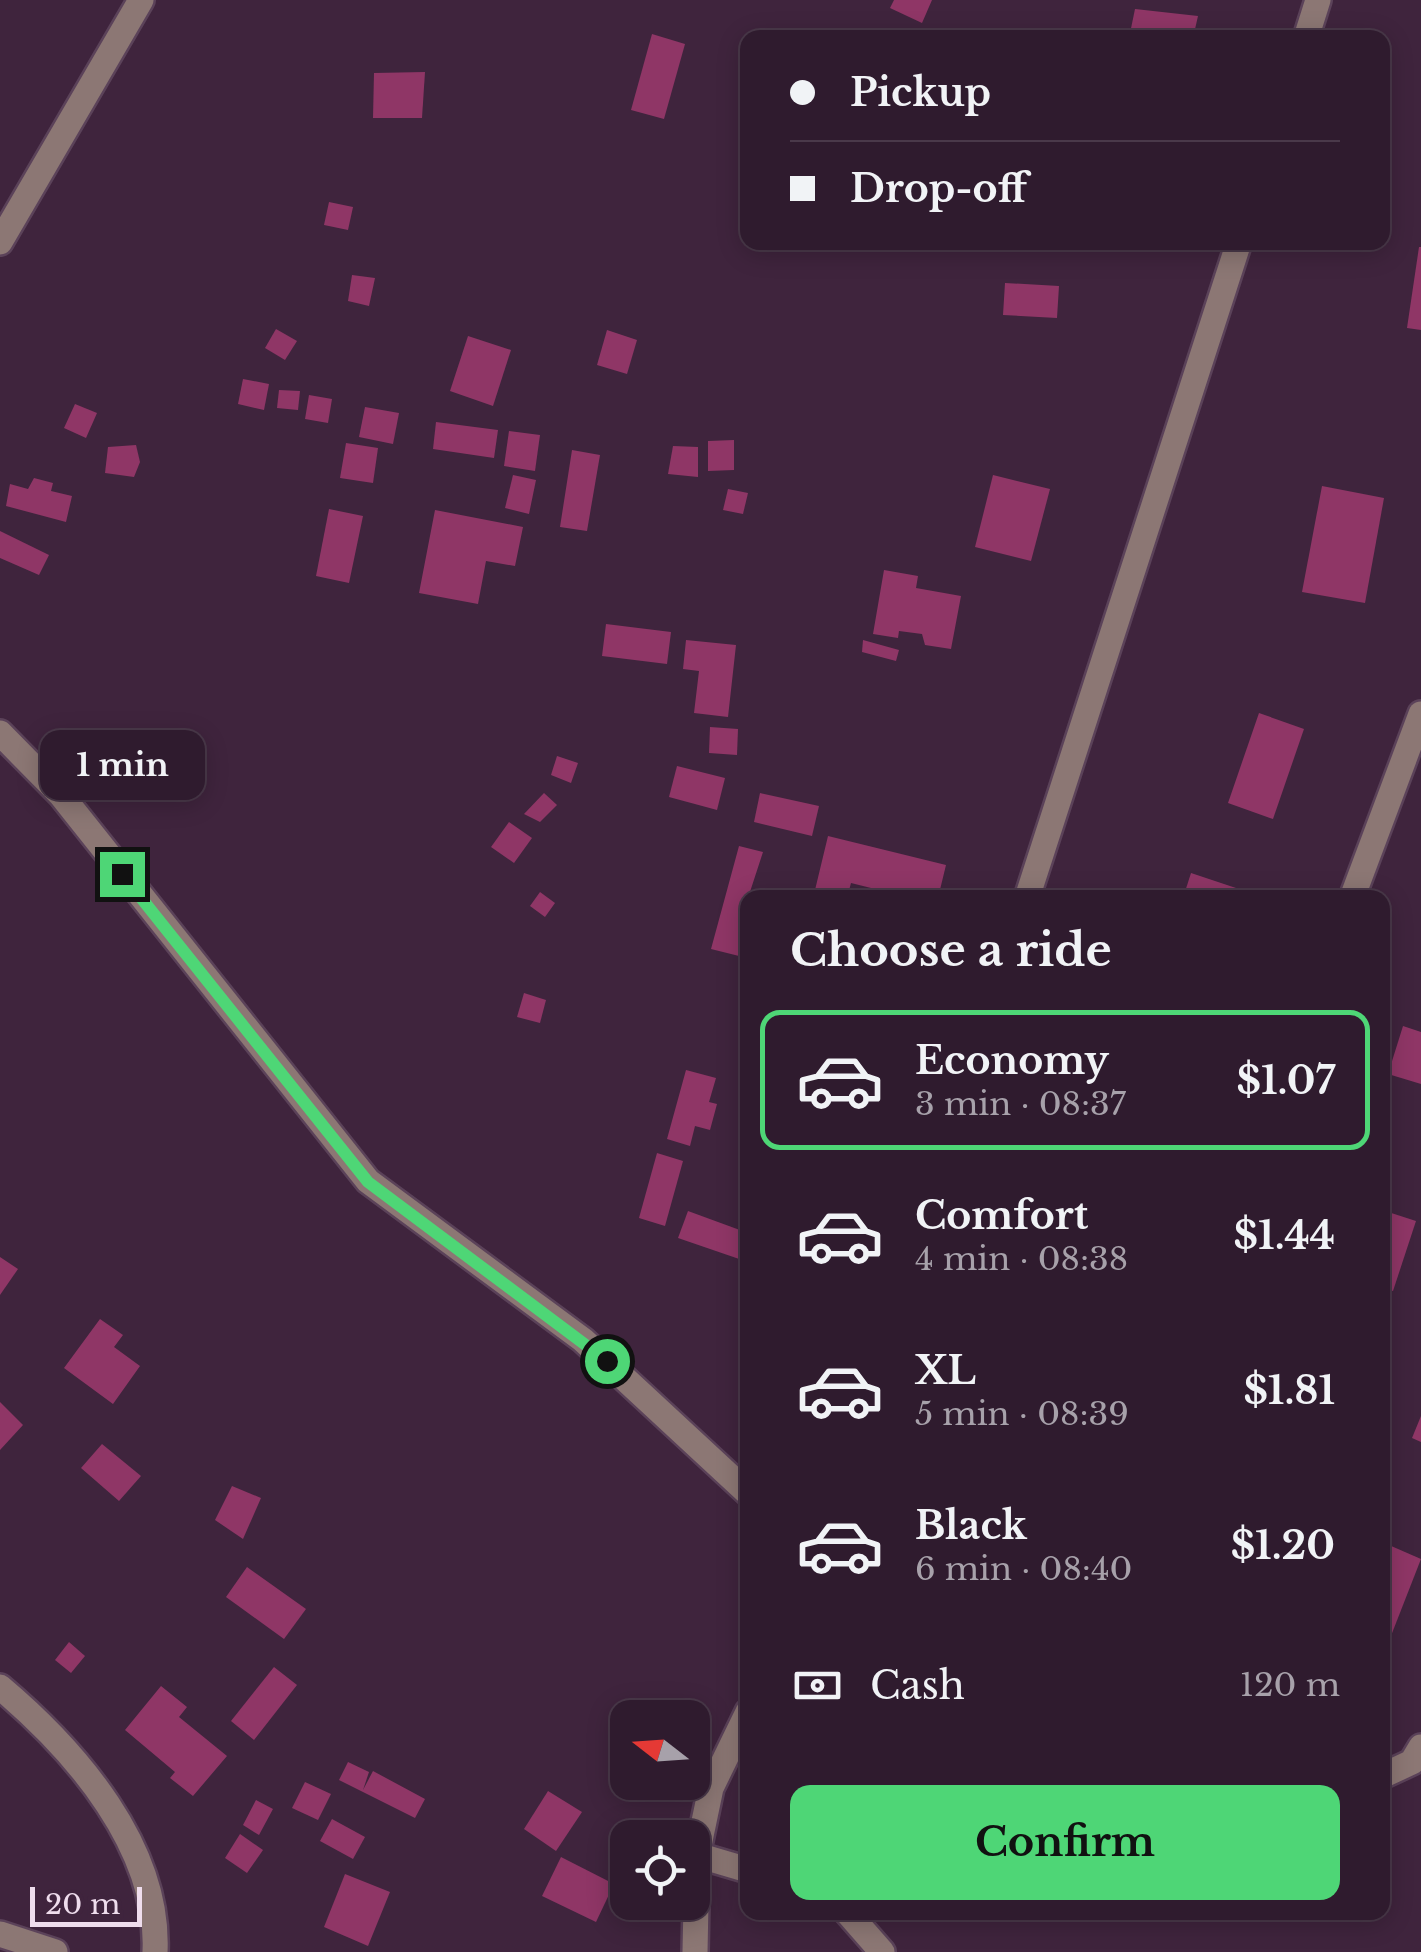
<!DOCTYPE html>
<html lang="en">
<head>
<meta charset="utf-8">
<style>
	:root { --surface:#2f1b2e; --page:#3b283a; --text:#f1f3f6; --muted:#a7a1aa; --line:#4a394a; --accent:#4ed676 }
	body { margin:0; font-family:"Libre Baskerville",serif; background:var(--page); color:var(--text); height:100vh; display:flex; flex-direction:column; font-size:38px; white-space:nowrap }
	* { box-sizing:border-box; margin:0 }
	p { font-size:32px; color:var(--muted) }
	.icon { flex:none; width:55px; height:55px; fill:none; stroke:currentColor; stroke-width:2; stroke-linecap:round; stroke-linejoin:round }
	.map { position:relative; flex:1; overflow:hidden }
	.details { position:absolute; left:740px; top:890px; width:650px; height:1030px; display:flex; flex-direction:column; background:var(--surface); border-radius:20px; box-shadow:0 5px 25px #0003,0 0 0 2px var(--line) }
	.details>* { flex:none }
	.hud { position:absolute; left:740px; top:30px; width:650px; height:220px; border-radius:20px; box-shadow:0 5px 25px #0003,0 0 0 2px var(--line); display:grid; align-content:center; height:220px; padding:0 50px; background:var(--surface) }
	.needle { width:65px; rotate:287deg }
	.buttons { position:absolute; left:610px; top:1700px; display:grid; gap:20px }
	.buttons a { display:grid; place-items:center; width:100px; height:100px; border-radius:20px; background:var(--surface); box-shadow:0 5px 25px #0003,0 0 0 2px var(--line); font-size:50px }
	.scale { position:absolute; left:30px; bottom:25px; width:112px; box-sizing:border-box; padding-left:10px; border:5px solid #efdded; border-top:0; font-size:28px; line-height:35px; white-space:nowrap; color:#efdded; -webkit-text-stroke:8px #3f243d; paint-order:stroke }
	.end { position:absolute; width:45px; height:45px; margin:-22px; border:12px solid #4ed676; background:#111; box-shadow:0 0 0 5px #111 }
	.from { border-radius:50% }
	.bubble { position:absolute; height:70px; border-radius:20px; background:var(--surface); box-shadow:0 5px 25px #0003,0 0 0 2px var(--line); font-size:32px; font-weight:700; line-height:70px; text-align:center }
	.hud b { display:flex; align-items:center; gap:35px; height:95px; font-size:38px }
	.hud b+b { border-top:2px solid var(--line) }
	.hud i { width:25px; height:25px; background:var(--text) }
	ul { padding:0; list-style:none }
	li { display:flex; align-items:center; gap:30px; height:140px; margin:0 20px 15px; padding:0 30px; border:5px solid transparent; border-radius:20px }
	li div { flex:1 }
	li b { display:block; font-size:38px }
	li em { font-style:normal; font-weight:700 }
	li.on { border-color:var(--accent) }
	li>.icon { width:90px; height:90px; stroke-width:1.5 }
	h2 { padding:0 50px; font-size:45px; line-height:120px }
	.pay { display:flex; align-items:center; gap:25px; height:110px; padding:0 50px; font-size:38px }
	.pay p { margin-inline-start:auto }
	.action { display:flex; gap:20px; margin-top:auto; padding:20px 50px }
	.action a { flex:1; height:115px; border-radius:20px; background:var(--accent); color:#111; font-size:40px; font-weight:700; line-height:115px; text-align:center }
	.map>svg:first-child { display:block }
	.building { fill:#8f3666 }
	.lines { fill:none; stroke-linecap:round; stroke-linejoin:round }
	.minor-casing { stroke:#5b4259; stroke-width:30 }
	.minor { stroke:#8c7774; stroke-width:25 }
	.route { stroke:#4ed676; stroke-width:12 }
</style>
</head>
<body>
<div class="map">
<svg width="1421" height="1952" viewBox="0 0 1421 1952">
	<rect width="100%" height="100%" fill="#3f243d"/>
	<g class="building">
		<path d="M894,0H932L922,23L890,8Z"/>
		<path d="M1135,9L1198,16L1193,38H1129Z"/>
		<path d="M652,34L685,44L664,119L631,110Z"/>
		<path d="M425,72L422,118H373L374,73Z"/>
		<path d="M329,202L353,207L348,230L324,225Z"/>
		<path d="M1419,247H1421V330L1407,328Z"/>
		<path d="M352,275L375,278L369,306L348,301Z"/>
		<path d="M1005,283L1059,286L1057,318L1003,315Z"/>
		<path d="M276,329L297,341L285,360L265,348Z"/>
		<path d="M607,330L637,340L627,374L597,365Z"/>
		<path d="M468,336L511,350L493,406L450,391Z"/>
		<path d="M243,379L269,384L264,410L238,404Z"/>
		<path d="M279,390L300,391L298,410L277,408Z"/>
		<path d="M309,395L332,399L328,423L305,419Z"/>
		<path d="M75,404L97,413L86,438L64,428Z"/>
		<path d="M365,407L399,413L393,444L359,437Z"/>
		<path d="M436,422L498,430L494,458L433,449Z"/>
		<path d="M509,431L540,435L535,471L504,466Z"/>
		<path d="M734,440V470L708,471V441Z"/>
		<path d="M346,443L378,448L373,483L340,478Z"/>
		<path d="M136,445L140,462L134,477L105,473L108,447Z"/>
		<path d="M673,446L698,447V477L668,474Z"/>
		<path d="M572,450L600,455L587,531L560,527Z"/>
		<path d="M513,475L536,480L529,514L505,508Z"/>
		<path d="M993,475L1050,489L1031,561L975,547Z"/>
		<path d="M34,478L53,483L51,491L72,496L66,522L6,506L10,484L28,489Z"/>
		<path d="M1322,486L1384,498L1365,603L1302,592Z"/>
		<path d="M728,489L748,493L743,514L723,510Z"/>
		<path d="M329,509L363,516L349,583L316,576Z"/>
		<path d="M435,510L523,527L515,566L486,561L478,604L419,593Z"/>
		<path d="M0,531L49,555L39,575L0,558Z"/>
		<path d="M884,570L918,576L916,588L961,596L951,649L925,645L922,634L899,631L898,638L873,634Z"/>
		<path d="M606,624L671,632L667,664L602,656Z"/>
		<path d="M686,640L736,645L728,717L694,713L699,671L683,669Z"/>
		<path d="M863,640L899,650L896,661L862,652Z"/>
		<path d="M1259,713L1304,729L1273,819L1228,803Z"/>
		<path d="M710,727L738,729L737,755L709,753Z"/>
		<path d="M557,756L578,763L571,783L551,775Z"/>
		<path d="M677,766L725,778L717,810L669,797Z"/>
		<path d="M544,793L557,805L540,822L524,814Z"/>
		<path d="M760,793L819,806L812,836L754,822Z"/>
		<path d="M509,822L532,838L514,863L491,847Z"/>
		<path d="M828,836L946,865L938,898H894L895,894L851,883L847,898L815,890Z"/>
		<path d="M739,846L763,852L748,898V926L739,956L711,949Z"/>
		<path d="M1191,873L1248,892L1247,898H1183Z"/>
		<path d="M540,892L555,903L545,917L530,906Z"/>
		<path d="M524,993L546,1000L540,1023L517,1017Z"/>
		<path d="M1403,1026L1421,1032V1084L1388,1074Z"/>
		<path d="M686,1070L716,1078L709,1102L717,1104L710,1130L695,1126L690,1146L667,1139Z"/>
		<path d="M657,1153L683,1161L665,1226L639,1218Z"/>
		<path d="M1382,1210L1416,1221L1393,1291L1382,1288Z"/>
		<path d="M688,1211L748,1233L745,1261L678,1238Z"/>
		<path d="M0,1257L18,1269L0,1295Z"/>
		<path d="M100,1319L123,1335L114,1347L140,1366L113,1404L64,1368Z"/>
		<path d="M0,1402L23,1425L0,1450Z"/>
		<path d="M1421,1416V1442L1412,1438Z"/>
		<path d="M102,1444L141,1476L119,1501L81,1468Z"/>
		<path d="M232,1486L261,1498L243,1539L215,1520Z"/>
		<path d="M1382,1542L1421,1559L1387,1646L1382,1644Z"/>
		<path d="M247,1567L306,1609L284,1639L226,1597Z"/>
		<path d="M69,1642L85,1656L71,1673L55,1660Z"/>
		<path d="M274,1667L297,1685L254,1740L231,1721Z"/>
		<path d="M161,1686L187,1707L179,1717L227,1756L193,1796L170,1778L175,1772L125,1730Z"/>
		<path d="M348,1762L369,1772L363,1790L373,1771L425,1799L415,1818L339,1780Z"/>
		<path d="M305,1782L331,1794L318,1820L292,1808Z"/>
		<path d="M548,1791L582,1812L556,1851L524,1829Z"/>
		<path d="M256,1800L273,1809L259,1835L243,1825Z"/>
		<path d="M332,1819L365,1837L353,1859L320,1841Z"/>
		<path d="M240,1834L263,1850L247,1873L225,1858Z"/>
		<path d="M561,1857L614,1884L596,1922L542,1896Z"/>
		<path d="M345,1874L390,1892L368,1946L324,1927Z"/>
	</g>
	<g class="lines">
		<g class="minor-casing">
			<g id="minor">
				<path d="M1306,38L1318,0"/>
				<path d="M0,242L141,0"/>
				<path d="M0,733L61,795L368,1181L583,1340L748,1493"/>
				<path d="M1027,898L1239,242"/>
				<path d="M1352,898L1421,714"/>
				<path d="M0,1687C76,1751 160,1848 155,1952"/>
				<path d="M1382,1776L1412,1762L1421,1747"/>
				<path d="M697,1855L748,1870"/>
				<path d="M847,1912L882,1952"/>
				<path d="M0,1934L55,1952"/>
				<path d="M695,1952L697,1855L711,1788L748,1712"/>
			</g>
		</g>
		<use href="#minor" class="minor"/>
	</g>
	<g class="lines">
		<path class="route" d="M122,874L368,1182L607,1361"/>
	</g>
</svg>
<div class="buttons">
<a><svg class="needle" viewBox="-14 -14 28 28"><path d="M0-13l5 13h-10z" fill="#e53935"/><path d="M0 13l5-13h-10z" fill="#a7a1aa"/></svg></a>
<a><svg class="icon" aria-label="locate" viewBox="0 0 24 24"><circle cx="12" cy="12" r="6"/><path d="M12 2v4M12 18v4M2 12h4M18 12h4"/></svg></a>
</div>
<div class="scale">20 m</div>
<i class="end from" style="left:607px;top:1361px"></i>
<i class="end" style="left:122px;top:874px"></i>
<div class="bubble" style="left:40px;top:730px;width:165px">1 min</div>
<div class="hud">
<b><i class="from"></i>Pickup</b>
<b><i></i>Drop-off</b>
</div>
<section class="details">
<h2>Choose a ride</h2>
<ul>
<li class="on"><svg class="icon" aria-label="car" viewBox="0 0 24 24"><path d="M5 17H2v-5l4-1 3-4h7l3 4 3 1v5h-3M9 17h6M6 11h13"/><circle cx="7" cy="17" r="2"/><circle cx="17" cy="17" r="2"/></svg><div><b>Economy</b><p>3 min · 08:37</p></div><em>$1.07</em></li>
<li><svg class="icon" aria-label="car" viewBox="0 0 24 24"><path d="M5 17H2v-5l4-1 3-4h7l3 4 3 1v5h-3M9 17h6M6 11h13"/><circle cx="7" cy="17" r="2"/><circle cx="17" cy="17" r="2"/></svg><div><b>Comfort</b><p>4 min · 08:38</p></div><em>$1.44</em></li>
<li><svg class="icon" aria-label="car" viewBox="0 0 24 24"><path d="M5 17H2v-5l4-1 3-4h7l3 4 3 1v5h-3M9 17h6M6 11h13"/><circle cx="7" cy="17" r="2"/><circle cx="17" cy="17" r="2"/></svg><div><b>XL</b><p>5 min · 08:39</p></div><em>$1.81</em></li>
<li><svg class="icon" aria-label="car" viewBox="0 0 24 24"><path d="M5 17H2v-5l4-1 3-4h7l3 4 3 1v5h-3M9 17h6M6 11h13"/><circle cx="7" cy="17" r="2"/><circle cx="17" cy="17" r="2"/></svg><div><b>Black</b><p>6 min · 08:40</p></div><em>$1.20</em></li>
</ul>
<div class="pay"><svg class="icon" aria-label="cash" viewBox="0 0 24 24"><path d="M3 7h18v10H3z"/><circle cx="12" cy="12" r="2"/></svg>Cash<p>120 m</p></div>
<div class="action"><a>Confirm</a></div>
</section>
</div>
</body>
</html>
